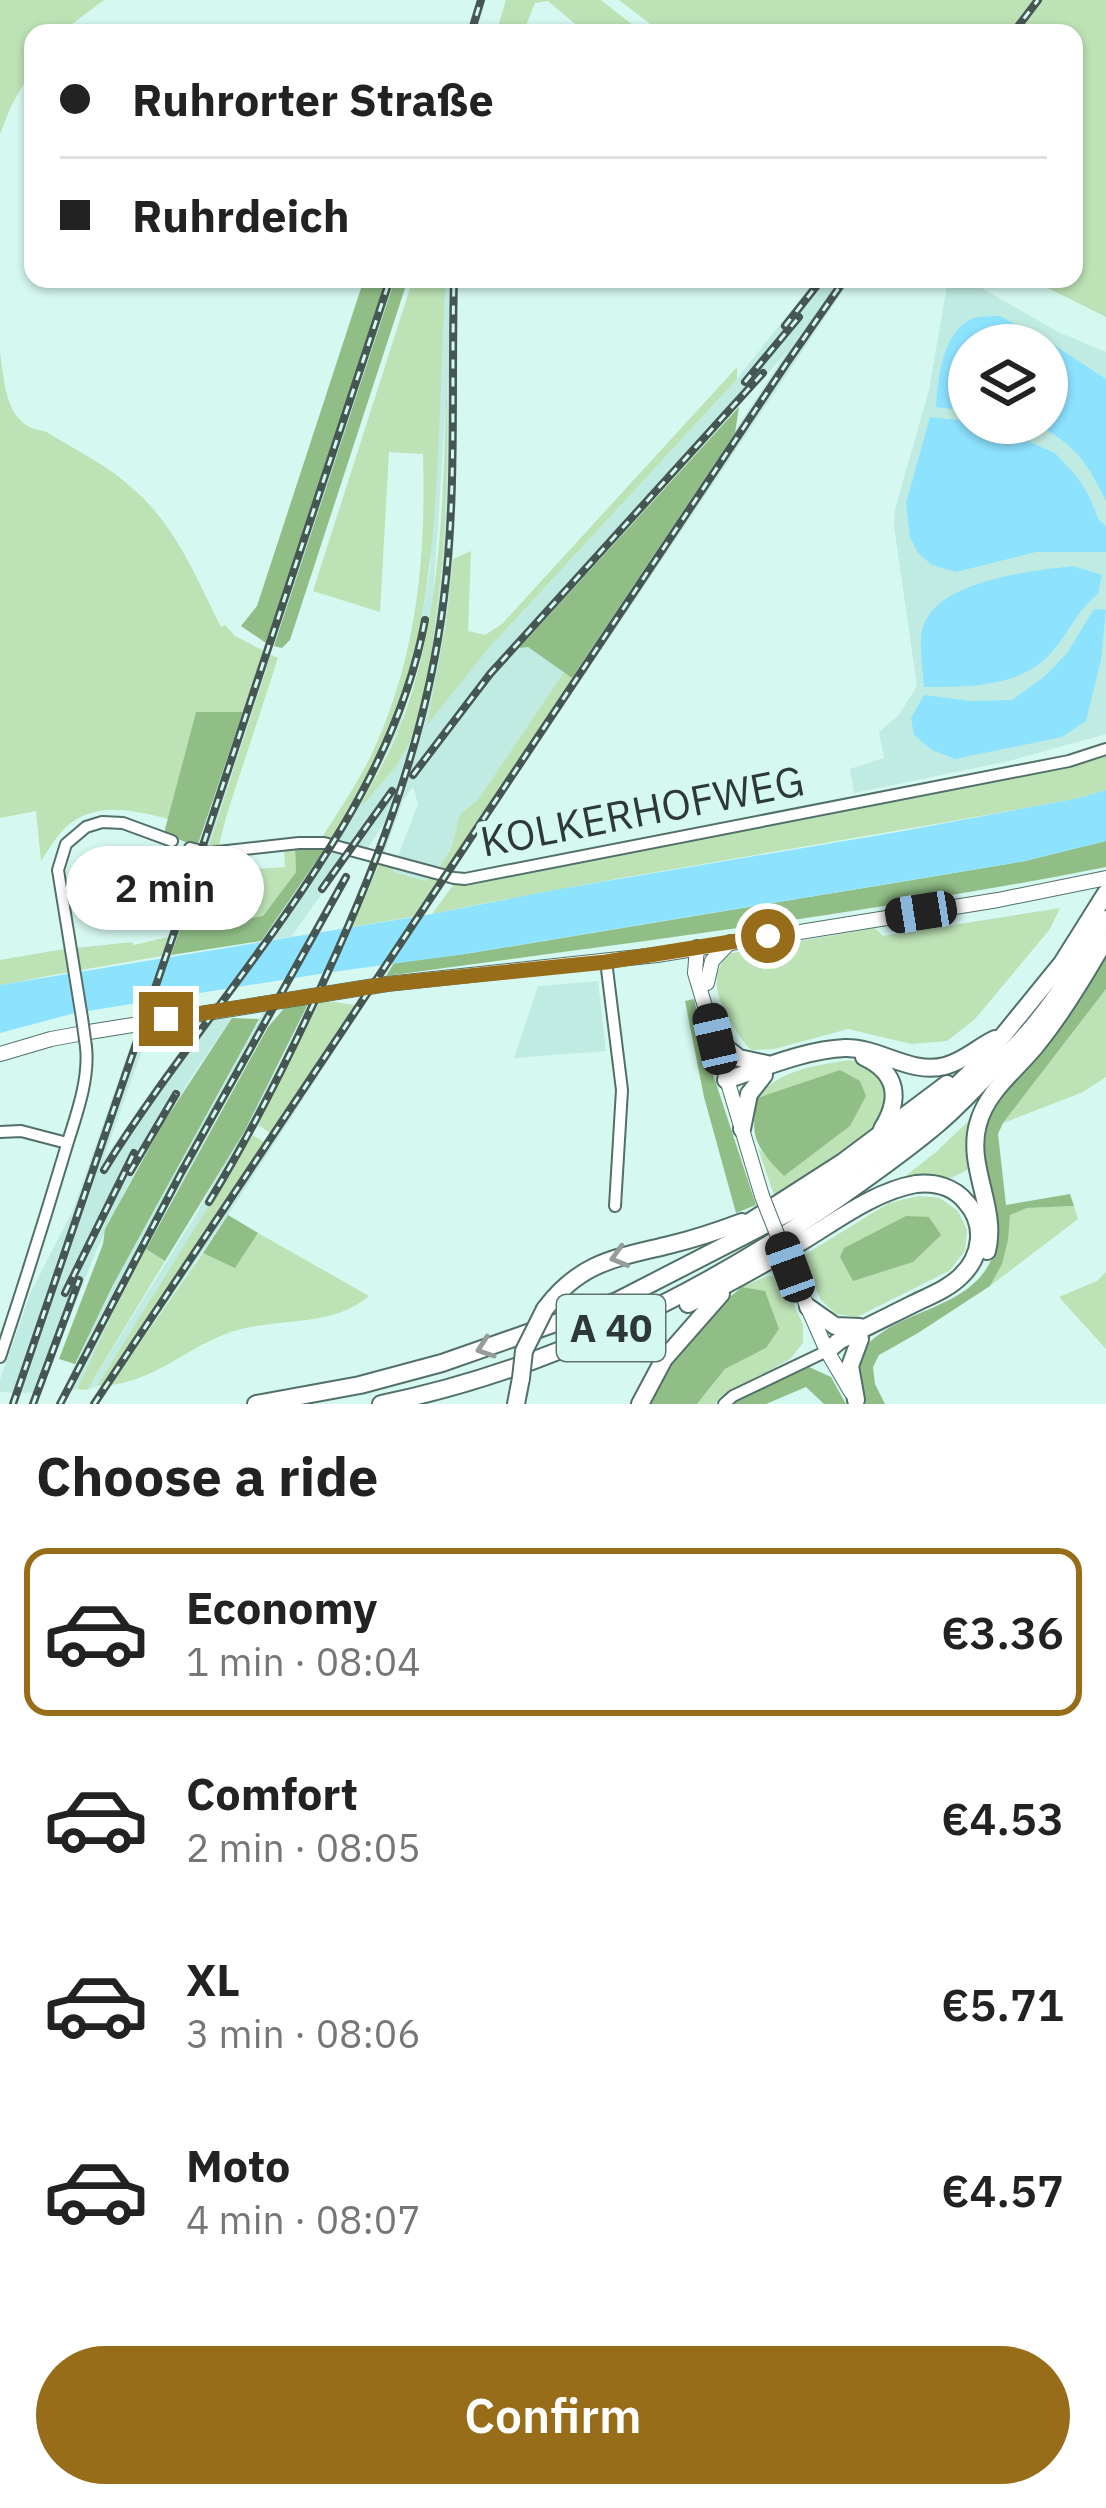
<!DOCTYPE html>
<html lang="en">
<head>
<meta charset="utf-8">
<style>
	:root { --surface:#fff; --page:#f2f2f2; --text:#222; --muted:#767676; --line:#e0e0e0; --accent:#976d19 }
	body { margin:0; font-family:"IBM Plex Sans",sans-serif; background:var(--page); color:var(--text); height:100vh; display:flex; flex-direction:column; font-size:45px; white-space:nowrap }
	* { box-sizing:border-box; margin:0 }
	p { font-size:39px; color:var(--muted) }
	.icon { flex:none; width:66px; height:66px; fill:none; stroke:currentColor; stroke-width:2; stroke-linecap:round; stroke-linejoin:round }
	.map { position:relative; height:1404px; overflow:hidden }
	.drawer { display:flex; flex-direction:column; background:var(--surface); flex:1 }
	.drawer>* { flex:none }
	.guide { position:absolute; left:24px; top:24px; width:1059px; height:264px; border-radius:24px; box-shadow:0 3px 9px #0004; display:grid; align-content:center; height:264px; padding:0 36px; background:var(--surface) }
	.controls { position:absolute; left:948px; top:324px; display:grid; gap:24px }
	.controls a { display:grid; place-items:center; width:120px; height:120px; border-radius:50%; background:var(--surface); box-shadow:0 3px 9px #0004; font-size:60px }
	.end { position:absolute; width:54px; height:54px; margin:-27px; border:15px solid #976d19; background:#fff; box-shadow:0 0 0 6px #fff }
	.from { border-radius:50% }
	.bubble { position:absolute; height:84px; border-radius:42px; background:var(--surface); box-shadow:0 3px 9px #0004; font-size:39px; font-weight:600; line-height:84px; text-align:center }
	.car { position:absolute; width:36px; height:72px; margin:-36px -18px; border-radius:15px; box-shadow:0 0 9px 3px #0007; background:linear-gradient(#222 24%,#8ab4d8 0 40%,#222 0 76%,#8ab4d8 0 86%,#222 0) }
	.guide b { display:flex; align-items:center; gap:42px; height:114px; font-size:45px }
	.guide b+b { border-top:3px solid var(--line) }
	.guide i { width:30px; height:30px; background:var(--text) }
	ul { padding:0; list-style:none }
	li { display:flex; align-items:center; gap:36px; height:168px; margin:0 24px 18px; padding:0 12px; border:6px solid transparent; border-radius:24px }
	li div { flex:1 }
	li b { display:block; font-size:45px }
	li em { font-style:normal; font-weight:600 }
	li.on { border-color:var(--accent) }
	li>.icon { width:108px; height:108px; stroke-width:1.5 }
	h2 { padding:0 36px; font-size:54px; line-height:144px }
	.button { display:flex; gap:24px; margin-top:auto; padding:24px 36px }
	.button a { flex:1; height:138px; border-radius:72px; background:var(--accent); color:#fff; font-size:48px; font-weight:600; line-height:138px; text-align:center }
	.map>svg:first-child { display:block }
	.built { fill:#c0ebe2; fill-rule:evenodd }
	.green { fill:#bde2b5 }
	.forest { fill:#91be87 }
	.water { fill:#8de2fe }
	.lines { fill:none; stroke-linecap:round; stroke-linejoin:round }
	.minor-casing { stroke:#51706a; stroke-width:14 }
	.major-casing { stroke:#51706a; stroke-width:16 }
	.highway-casing { stroke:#51706a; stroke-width:20 }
	.minor { stroke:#fff; stroke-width:10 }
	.major { stroke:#fff; stroke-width:14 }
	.highway { stroke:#fff; stroke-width:16 }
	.rail-casing { stroke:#465753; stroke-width:8 }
	.rail { stroke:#d5f8f0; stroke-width:3; stroke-dasharray:9; stroke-linecap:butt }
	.minor-bridge-casing { stroke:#51706a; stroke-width:14; stroke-linecap:butt }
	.major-bridge-casing { stroke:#51706a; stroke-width:16; stroke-linecap:butt }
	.highway-bridge-casing { stroke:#51706a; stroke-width:20; stroke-linecap:butt }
	.minor-bridge { stroke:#fff; stroke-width:10 }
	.major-bridge { stroke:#fff; stroke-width:14 }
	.highway-bridge { stroke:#fff; stroke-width:16 }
	.oneway { stroke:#969c9a }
	.route { stroke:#976d19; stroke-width:15 }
	.labels { text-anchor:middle; stroke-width:12; stroke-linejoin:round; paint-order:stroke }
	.shield { fill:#d5f8f0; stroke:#5f726e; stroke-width:3 }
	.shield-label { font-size:39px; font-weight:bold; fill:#2c3936 }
	.street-label { font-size:42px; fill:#2c3936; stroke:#d5f8f0 }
</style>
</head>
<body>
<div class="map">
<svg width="1106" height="1404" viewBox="0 0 1106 1404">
	<rect width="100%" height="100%" fill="#d5f8f0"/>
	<g class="built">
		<path d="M387,279H395L274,646L266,643Z"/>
		<path d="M445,279H458L457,430L453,559L446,624L429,722L488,649L737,379L816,279H851L452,872L446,870L786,353L520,647H528L564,672L477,801L464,809L455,838L439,869L426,881L392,872L418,804L413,787L403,801L384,853L377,851L384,823L367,849L331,839L367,777L385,740L409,676L421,623L430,568ZM448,373L443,555L430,668L413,736L397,765L364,804L362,802L399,730L432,614Z"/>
		<path d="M951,279H966L1058,332L1106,352V734L1009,761L854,793L850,769L884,758L879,732L899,715L917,686L894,526L895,509L929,390L947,286ZM969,345H1047V423H969Z"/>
		<path d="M264,651L271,655L208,849L171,955L162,956Z"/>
		<path d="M326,847L350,854L291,937L261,940Z"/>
		<path d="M598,981L606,1051L514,1058L538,986Z"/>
		<path d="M320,1000L258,1125L220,1192L97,1386L87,1390L197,1213L287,1049L309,1002Z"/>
		<path d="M278,1006L123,1291L77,1389L61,1394L113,1285L259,1019L265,1009Z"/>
		<path d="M353,1010L359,1013L228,1215L110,1385H103Z"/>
		<path d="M232,1018L190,1079L128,1185L97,1249L40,1393L0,1392V1380L30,1294L73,1210L136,1030L150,1028L103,1160L203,1020Z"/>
	</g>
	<g class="green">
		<path d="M0,0H104L60,33H33V68L11,106L0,134Z"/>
		<path d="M506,0H601L643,33H586L548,1L535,3L523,33H496Z"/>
		<path d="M619,0H1106V317L1030,279H1074V33H662Z"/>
		<path d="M413,279H446C437,408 443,548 409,673C393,733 362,786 331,839L322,837C342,806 364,774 378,740C418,649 426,551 423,454L389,452L380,612L313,591Z"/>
		<path d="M0,353C5,383 5,427 45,431C73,449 106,464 131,487C175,524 196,577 221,627L225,625L235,636L264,651L243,712H196L168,819C133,810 93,800 64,829C55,838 48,851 41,861L36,811L0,818Z"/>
		<path d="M737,367V379L488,649L427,725L446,624L453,559L471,551L468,631L485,635L502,624Z"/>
		<path d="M447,368V467L443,555L430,668L413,736L397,765L364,804L362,802C375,778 390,753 400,727C444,613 443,489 447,368Z"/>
		<path d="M271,655L278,658L227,814L218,848L208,849Z"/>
		<path d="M564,672L572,678L446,870L439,869C443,860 450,851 453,842C462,819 451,817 477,801Z"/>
		<path d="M1106,745V790L1079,798C864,839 647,870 432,914L462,873L468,876L1053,762Z"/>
		<path d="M295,847L296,872L263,916L193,929L204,895L224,898L254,892L256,869L285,867L284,849Z"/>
		<path d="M380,862L394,866L393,872L426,881L432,876L441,879L416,916L352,927Z"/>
		<path d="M1060,908L1050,929L975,1019L947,1041L911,1044L848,1029L774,1049L751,1050C730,1027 697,977 732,953L875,928L883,936Z"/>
		<path d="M168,937L162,956L81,970L75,948L132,942L134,945Z"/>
		<path d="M64,949L69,972L0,985V960Z"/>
		<path d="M1106,989V1077L1083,1092L1003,1123Z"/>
		<path d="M320,1000L355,1005L270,1133L258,1125Z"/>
		<path d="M850,1060C867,1065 882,1070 886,1088C896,1135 808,1177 775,1198L758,1148L784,1176L840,1070L757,1098C778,1070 817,1065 850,1060Z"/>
		<path d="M977,1113L973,1167L945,1181L894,1185L935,1153Z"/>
		<path d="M253,1135L264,1142L103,1385L97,1386Z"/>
		<path d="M919,1196L940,1198L958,1211L967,1230L965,1251L949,1271L857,1317L836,1314L821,1300L801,1257L889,1203Z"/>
		<path d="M1074,1206L1078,1219L990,1286C1003,1262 1008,1242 1009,1215L1027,1208Z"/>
		<path d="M258,1233L369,1296C327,1331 271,1315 223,1335C185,1350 152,1381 110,1385L203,1253L235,1267Z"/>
		<path d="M146,1249L165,1261L87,1390L77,1389L123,1291Z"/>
		<path d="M1106,1272V1349L1059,1297L1097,1281Z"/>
		<path d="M767,1276L782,1277L803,1325V1343L790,1359L720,1397L715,1404H697L725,1369L766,1348L765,1291L742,1287Z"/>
	</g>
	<g class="forest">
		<path d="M364,279H387L266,643L241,626L257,606Z"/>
		<path d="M395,279H408L290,640L282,648L274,646Z"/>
		<path d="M739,407L735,433L572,678L528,647L519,648Z"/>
		<path d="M196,712H243L197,847L164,833Z"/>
		<path d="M1106,841V867C868,914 626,943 386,976L394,963L465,954L876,886L1025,861Z"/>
		<path d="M295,847H326L261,941L171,955L205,857H216L194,928L263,916L296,872Z"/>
		<path d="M1106,947V989L1003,1123L998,1134L1006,1205L1070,1194L1074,1206L1027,1208L1010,1215L1008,1240L1002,1264L990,1286L918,1333L879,1355L873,1367L875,1384L885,1404H866L858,1380L856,1362C880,1308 968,1316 992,1258C1008,1220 982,1187 981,1150C981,1142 983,1130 985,1122C994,1100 1011,1080 1025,1060C1052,1022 1079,985 1106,947Z"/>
		<path d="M694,999L706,1053L756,1205L736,1213L704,1097L685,1001Z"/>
		<path d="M309,1002L244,1132L165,1261L146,1249L268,1027L287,1005Z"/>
		<path d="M232,1018L259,1019L113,1285L75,1364L59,1359L103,1244L105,1229L162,1125Z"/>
		<path d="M840,1070L860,1081L866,1096L850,1126L784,1176C757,1148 749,1139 757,1098Z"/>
		<path d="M228,1215L258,1233L235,1268L203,1253Z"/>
		<path d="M906,1216L929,1217L941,1235L913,1262L853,1281L840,1257L844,1248Z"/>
		<path d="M742,1287L765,1291L779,1329L766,1348L725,1369L697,1404H650C668,1356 702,1319 742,1287Z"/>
		<path d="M809,1367L831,1377L846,1404H824L806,1387L766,1404H732Z"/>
	</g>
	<g class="water">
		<path d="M1000,316L1057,347L1106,379V501C1086,460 1076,446 1035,423H1047V345H969V411L936,407C938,378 942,334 971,319C978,316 992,316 1000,316Z"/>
		<path d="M930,417L987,423L1055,453L1078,478L1089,496L1099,520L1106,526V552H1036L956,572L932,565L918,553L910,537L906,503Z"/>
		<path d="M1073,566L1102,575L1098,594C1077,610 1068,635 1050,654C1019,688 967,687 924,687C923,670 919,647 922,630C934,580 1031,571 1073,566Z"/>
		<path d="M1094,609L1106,610L1101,660L1086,721L1062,737L955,759L932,750L914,735L911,718L924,695L970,701L1012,700L1045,676L1067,653Z"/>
		<path d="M1106,790V841L1025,861L465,954L332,972L75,1013L0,1033V985L432,914L554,890L898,832L1079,798Z"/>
	</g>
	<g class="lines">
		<g class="minor-casing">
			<g id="minor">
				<path d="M190,848L209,853L299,843H324L454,878L465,879L1069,761L1106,749"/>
				<path d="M606,961L622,1090L615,1206"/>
				<path d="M82,1018L58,870L66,844L86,827L102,822L123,823L172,841"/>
				<path d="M0,1132L21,1131L67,1143"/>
				<path d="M0,1357C22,1291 43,1225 63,1158C73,1123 90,1083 86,1047"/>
				<path d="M724,1404L733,1396L827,1351"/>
			</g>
		</g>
		<g class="major-casing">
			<g id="major">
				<path d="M697,947L695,973L762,1196"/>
				<path d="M707,983L712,961L730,942"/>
				<path d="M0,1054L51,1039L89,1032L387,984L657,955L998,900L1106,878"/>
				<path d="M790,1267L827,1351L851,1392"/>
			</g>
		</g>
		<g class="highway-casing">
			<g id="highway">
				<path d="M715,1039L739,1058L767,1064"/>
				<path d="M864,1057C898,1073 901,1099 882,1129"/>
				<path d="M726,1080C764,1068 804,1050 845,1048C879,1047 910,1075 945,1066C964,1061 978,1047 995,1039"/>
				<path d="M742,1129L749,1094L764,1075"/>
				<path d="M737,1230L843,1162L947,1084"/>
				<path d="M987,1251C998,1208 966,1167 978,1124C987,1090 1018,1069 1038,1043C1063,1012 1084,977 1104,942"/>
				<path d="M688,1304C727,1285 764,1264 801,1242C836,1221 875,1191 916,1184C935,1182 954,1187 966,1202C986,1224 982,1256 961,1276C948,1289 929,1296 913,1304C889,1316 864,1328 839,1341L827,1351"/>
				<path d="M808,1307L835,1326L860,1327"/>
				<path d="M545,1309C580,1262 616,1258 669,1245C694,1239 718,1231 742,1222"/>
				<path d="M856,1400L850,1366L860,1339"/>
				<path d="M256,1404L360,1385L442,1363L522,1335L617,1301L802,1206L921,1120L984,1059L1062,963L1106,893"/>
				<path d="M381,1404C543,1371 693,1298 829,1205C866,1179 904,1153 939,1123C968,1098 995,1067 1022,1039C1055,1003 1080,960 1106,919"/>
				<path d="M516,1404L521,1378"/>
				<path d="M640,1404L664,1359L721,1294"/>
			</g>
		</g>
		<use href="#minor" class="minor"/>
		<use href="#major" class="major"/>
		<use href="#highway" class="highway"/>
		<g class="rail-casing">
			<g id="rail">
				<path d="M471,33L481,0"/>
				<path d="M1013,33L1038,0"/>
				<path d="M785,326L822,279"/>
				<path d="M745,382L799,317"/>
				<path d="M413,775L490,674L763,373"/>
				<path d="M322,889L392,791"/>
				<path d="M104,1170C212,994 387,828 425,620"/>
				<path d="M130,1172L176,1094"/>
				<path d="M209,1202C253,1130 291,1054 326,976C382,854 428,731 444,597C457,492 451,384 454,279"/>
				<path d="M65,1293L134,1153"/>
				<path d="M13,1404L180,915L390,279"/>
				<path d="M33,1404L79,1280"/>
				<path d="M60,1404L181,1173L346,877"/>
				<path d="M94,1404L786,364L845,279"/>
			</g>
		</g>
		<use href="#rail" class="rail"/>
		<g class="minor-bridge-casing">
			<path id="minor-bridge" d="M82,1018L86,1047"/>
		</g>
		<g class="major-bridge-casing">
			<path id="major-bridge" d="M762,1196L790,1267"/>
		</g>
		<g class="highway-bridge-casing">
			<path id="highway-bridge" d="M521,1378L524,1351L545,1309"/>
		</g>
		<use href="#minor-bridge" class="minor-bridge"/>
		<use href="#major-bridge" class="major-bridge"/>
		<use href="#highway-bridge" class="highway-bridge"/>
	</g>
	<defs><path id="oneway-chevron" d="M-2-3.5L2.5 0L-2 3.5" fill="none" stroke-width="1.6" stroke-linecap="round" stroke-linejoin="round" transform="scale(3)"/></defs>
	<g class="oneway">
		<use href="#oneway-chevron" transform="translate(619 1257) rotate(164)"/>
		<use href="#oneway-chevron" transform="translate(485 1348) rotate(161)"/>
	</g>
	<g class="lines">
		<path class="route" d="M166,1019L388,984L606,962L768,936"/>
	</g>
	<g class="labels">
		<rect class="shield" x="557" y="1295" width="108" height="66" rx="9"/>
		<g class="shield-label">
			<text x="611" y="1342">A 40</text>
		</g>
		<g class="street-label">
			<text transform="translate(642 811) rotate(-11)" y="15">KOLKERHOFWEG</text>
		</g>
	</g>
</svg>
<div class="controls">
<a><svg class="icon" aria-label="layers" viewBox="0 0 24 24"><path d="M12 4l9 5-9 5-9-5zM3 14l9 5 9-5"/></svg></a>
</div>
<i class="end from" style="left:768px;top:936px"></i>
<i class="end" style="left:166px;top:1019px"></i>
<div class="bubble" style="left:66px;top:846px;width:198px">2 min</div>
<i class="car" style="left:921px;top:912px;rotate:261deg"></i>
<i class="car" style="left:715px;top:1039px;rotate:347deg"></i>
<i class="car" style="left:790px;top:1267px;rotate:340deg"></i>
<div class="guide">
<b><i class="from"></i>Ruhrorter Straße</b>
<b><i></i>Ruhrdeich</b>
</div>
</div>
<section class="drawer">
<h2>Choose a ride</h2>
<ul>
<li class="on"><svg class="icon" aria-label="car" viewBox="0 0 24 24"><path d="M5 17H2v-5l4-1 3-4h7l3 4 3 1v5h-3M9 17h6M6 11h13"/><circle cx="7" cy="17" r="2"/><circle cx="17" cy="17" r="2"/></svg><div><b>Economy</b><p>1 min · 08:04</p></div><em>€3.36</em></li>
<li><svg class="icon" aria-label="car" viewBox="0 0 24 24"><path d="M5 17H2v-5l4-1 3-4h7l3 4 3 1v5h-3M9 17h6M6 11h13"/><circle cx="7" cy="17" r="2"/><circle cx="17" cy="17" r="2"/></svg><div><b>Comfort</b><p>2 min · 08:05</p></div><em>€4.53</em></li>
<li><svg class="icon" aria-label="car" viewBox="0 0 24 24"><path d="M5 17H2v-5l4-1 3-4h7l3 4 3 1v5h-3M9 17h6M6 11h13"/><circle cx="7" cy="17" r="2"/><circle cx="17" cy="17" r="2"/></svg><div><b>XL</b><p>3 min · 08:06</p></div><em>€5.71</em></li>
<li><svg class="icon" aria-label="car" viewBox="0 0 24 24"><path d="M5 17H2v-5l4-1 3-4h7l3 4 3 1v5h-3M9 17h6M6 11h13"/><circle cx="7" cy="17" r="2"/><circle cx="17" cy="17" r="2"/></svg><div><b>Moto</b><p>4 min · 08:07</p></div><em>€4.57</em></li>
</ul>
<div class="button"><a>Confirm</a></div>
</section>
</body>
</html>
